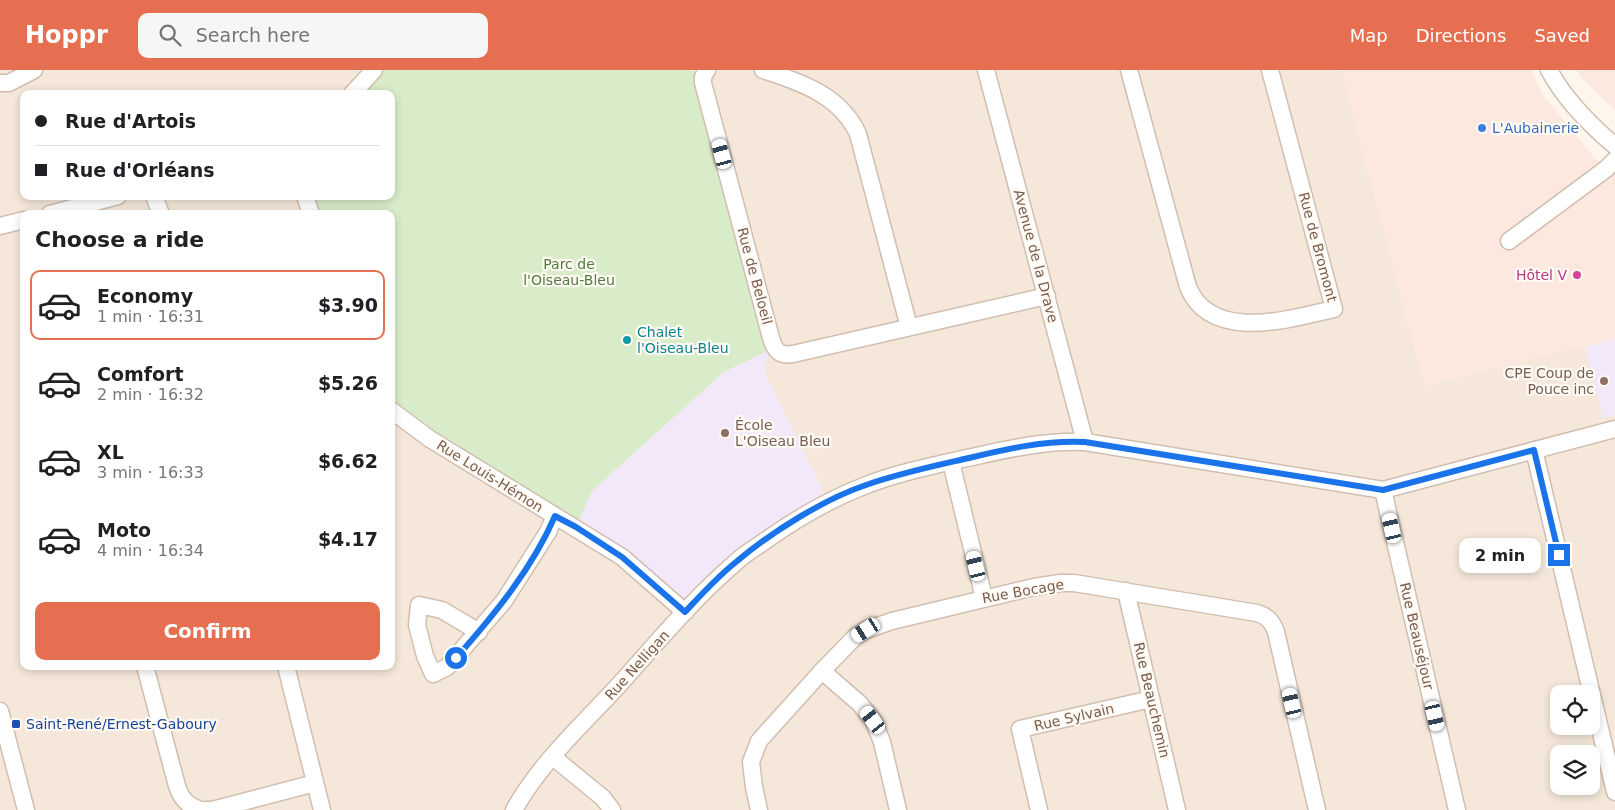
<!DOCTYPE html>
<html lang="en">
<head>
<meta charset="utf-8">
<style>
	:root { --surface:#fff; --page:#f6f6f6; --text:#202124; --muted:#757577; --line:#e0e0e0; --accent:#e76f51 }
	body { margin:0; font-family:"DejaVu Sans",sans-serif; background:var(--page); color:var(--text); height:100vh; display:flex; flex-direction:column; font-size:19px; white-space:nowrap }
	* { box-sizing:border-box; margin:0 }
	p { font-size:16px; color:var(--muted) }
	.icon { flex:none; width:28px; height:28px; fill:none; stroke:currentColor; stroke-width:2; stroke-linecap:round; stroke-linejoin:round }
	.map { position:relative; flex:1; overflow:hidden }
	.side { position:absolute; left:20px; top:140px; width:375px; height:460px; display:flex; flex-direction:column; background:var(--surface); border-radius:10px; box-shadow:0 2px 8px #0003 }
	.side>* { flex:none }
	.guide { position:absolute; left:20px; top:20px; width:375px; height:110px; border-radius:10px; box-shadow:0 2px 8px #0003; display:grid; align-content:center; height:110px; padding:0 15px; background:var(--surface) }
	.tools { position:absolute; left:1550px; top:615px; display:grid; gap:10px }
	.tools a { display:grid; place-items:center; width:50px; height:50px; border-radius:10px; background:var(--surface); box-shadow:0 2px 8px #0003; font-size:25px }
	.end { position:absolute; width:22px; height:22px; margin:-11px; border:6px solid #1a73e8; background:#fff; box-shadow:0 0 0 2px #fff }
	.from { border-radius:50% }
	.bubble { position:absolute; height:35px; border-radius:10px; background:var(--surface); box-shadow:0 2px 8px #0003; font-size:16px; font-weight:600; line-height:35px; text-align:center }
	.car { position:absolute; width:15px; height:30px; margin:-15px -8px; border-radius:6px; box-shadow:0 0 4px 1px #0007; background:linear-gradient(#fff 24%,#345 0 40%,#fff 0 76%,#345 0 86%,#fff 0) }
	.guide b { display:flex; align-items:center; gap:18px; height:48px; font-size:19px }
	.guide b+b { border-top:1px solid var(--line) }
	.guide i { width:12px; height:12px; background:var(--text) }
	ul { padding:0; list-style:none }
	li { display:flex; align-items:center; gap:15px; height:70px; margin:0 10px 8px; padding:0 5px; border:2px solid transparent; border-radius:10px }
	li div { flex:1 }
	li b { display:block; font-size:19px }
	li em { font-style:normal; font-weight:600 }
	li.on { border-color:var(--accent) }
	li>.icon { width:45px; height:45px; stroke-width:1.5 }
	h2 { padding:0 15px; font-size:22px; line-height:60px }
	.primary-button { display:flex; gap:10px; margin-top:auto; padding:10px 15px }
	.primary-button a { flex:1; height:58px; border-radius:10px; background:var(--accent); color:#fff; font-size:20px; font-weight:600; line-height:58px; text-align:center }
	header { display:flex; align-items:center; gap:30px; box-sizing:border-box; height:70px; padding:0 25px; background:var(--accent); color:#fff }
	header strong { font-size:24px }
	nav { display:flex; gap:28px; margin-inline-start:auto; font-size:18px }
	.search { width:350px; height:45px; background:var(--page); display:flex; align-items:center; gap:12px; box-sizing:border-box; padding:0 18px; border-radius:10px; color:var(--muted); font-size:19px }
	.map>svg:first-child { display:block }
	.residential { fill:#f5e8da; fill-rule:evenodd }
	.commercial { fill:#fde8e0 }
	.education { fill:#f3e8fa }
	.green { fill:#d8ecc9 }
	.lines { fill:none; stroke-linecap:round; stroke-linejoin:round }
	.minor-casing { stroke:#d1beb0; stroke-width:19 }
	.minor { stroke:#fff; stroke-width:16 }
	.route { stroke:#1a73e8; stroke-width:6 }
	.shop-dot { fill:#3f7fe0; stroke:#fffaf3; stroke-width:2 }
	.hotel-dot { fill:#d1479c; stroke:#fffaf3; stroke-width:2 }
	.culture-dot { fill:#0f9aa8; stroke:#fffaf3; stroke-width:2 }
	.education-dot { fill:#8d6e63; stroke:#fffaf3; stroke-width:2 }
	.transit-dot { fill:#1a4fb4; stroke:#fffaf3; stroke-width:2 }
	.labels { text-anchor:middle; stroke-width:4.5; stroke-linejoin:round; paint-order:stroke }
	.shop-label { font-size:14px; fill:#366cbe; stroke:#fffaf3; text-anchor:start }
	.street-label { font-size:14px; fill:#7a5c4d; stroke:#fffaf3 }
	.park-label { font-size:14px; fill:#537a41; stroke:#fffaf3 }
	.hotel-label { font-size:14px; fill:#b23c85; stroke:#fffaf3; text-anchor:end }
	.culture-label { font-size:14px; fill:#0d838f; stroke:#fffaf3; text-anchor:start }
	.education-label { font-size:14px; fill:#785e54; stroke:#fffaf3; text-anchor:end }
	.transit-label { font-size:14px; fill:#164399; stroke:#fffaf3; text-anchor:start }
</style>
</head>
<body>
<header>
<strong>Hoppr</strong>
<div class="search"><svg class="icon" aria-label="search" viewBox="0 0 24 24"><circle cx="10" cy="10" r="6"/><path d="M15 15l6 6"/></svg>Search here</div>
<nav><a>Map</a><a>Directions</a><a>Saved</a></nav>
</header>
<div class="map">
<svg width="1615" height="740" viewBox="0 0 1615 740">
	<rect width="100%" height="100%" fill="#fdf6ec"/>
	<path class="residential" d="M0,0H374L352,24H24V126H305L311,144H24V596H391V340L700,526L828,432L766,305L765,295L703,7L690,0H1342L1585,277L1615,269V740H0ZM1559,624H1591V656H1559ZM1559,684H1591V716H1559Z"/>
	<g class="commercial">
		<path d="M1341,0H1531L1543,25L1596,89L1615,100V269L1424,315Z"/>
		<path d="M1577,0H1615V40L1581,7Z"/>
	</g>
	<g class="education">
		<path d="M1615,269V345L1603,348L1585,277Z"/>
		<path d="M774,278L765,295L766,305L828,432L799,448L685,542L576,457L592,421L724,302Z"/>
	</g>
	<path class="green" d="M374,0H690L703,7L774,278L724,302L592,421L576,457L391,340V144H311L305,126H391V24H352Z"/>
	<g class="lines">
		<g class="minor-casing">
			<g id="minor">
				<path d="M707,0L703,7V13L771,268C775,281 779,286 793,284L1047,226"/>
				<path d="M763,0C801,12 841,26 858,64L909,257"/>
				<path d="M986,0L1085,372"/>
				<path d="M1129,0L1188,217C1211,273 1290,249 1334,239L1270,0"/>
				<path d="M1549,0C1565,30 1589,54 1615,76"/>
				<path d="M0,13H9L34,0"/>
				<path d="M352,24L374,0"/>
				<path d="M154,126L161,144"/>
				<path d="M305,126L311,144"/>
				<path d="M50,144L118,126"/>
				<path d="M0,156L24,150"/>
				<path d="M1509,171L1606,99L1615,90"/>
				<path d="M391,340L430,369L622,487L685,542"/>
				<path d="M1534,380L1615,722"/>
				<path d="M951,392L984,528"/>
				<path d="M1383,420L1457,740"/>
				<path d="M1126,521L1177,740"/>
				<path d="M479,562L442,540L419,535L417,555L425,586L433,604L447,597L504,531L548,462L555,446"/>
				<path d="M145,596L177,716C181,729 188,736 201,740"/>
				<path d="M286,596L322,740"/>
				<path d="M822,601L859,633L873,650L882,672L898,740"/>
				<path d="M0,641L26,740"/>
				<path d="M553,687L603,728L612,740"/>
				<path d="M206,740H212L315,713"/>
				<path d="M514,740C540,693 582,655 618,616C656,574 692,530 735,493C743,485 753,479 762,473C794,450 828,430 864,416C894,404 927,397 958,390C1001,381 1041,370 1085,372L1383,420L1615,359"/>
				<path d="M759,740L754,717L751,692L759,671L822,601L855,567L866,560L892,551L1034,517L1060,513H1074L1257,543C1267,546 1272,551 1276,562L1317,740"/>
				<path d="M1039,740L1020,659L1151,629"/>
			</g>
		</g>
		<use href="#minor" class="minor"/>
	</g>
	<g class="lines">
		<path class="route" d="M456,588C494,545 532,499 555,446L576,457L622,487L685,542C701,525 717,507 736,492C770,463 824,429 866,415C900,403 934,396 969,388C1007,379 1045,370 1085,372L1383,420L1534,380L1559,485"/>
	</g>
	<circle class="shop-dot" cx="1482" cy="58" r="5"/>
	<circle class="hotel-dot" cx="1577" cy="205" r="5"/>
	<circle class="culture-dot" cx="627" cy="270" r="5"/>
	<g class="education-dot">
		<circle cx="1604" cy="311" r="5"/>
		<circle cx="725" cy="363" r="5"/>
	</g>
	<rect class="transit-dot" x="11" y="649" width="10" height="10" rx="2.5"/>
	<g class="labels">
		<g class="shop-label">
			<text x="1492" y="63">L'Aubainerie</text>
		</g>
		<g class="street-label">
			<text transform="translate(1318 177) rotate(75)" y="5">Rue de Bromont</text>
			<text transform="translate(1036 186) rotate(75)" y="5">Avenue de la Drave</text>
			<text transform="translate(755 206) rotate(75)" y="5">Rue de Beloeil</text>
			<text transform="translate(490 406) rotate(32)" y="5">Rue Louis-Hémon</text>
			<text transform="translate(1023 521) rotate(-10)" y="5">Rue Bocage</text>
			<text transform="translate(1417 566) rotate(77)" y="5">Rue Beauséjour</text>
			<text transform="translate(637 595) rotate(-48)" y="5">Rue Nelligan</text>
			<text transform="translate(1152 630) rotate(77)" y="5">Rue Beauchemin</text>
			<text transform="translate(1074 647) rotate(-13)" y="5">Rue Sylvain</text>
		</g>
		<g class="park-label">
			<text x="569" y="199">Parc de<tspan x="569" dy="16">l'Oiseau-Bleu</tspan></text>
		</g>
		<g class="hotel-label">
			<text x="1567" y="210">Hôtel V</text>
		</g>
		<g class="culture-label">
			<text x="637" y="267">Chalet<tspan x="637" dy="16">l'Oiseau-Bleu</tspan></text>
		</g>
		<g class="education-label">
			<text x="1594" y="308">CPE Coup de<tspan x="1594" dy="16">Pouce inc</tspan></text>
			<text x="735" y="360" text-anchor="start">École<tspan x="735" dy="16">L'Oiseau Bleu</tspan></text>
		</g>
		<g class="transit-label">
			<text x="26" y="659">Saint-René/Ernest-Gaboury</text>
		</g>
	</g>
</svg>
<div class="tools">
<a><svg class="icon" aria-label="locate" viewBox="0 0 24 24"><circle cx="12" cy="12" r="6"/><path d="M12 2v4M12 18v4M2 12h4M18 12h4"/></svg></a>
<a><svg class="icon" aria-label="layers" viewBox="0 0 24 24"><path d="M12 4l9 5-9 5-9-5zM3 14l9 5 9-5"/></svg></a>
</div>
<i class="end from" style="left:456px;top:588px"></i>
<i class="end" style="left:1559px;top:485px"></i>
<div class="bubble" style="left:1459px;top:468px;width:82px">2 min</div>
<i class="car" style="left:722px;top:84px;rotate:345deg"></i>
<i class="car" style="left:1392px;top:458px;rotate:347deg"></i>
<i class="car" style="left:976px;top:496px;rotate:346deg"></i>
<i class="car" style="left:866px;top:560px;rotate:237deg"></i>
<i class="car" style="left:1292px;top:633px;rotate:347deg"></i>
<i class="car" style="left:1435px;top:646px;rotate:167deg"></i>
<i class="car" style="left:873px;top:650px;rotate:323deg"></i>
<div class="guide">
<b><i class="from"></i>Rue d'Artois</b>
<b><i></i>Rue d'Orléans</b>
</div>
<section class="side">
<h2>Choose a ride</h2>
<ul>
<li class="on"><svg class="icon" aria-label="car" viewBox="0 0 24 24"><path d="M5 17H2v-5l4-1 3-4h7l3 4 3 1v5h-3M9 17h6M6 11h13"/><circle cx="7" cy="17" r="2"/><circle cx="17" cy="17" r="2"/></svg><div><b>Economy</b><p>1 min · 16:31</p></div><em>$3.90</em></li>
<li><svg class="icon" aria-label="car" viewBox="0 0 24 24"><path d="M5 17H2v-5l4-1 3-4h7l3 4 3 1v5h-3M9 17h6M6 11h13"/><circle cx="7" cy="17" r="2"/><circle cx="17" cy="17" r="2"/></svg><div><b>Comfort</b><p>2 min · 16:32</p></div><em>$5.26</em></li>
<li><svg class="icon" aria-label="car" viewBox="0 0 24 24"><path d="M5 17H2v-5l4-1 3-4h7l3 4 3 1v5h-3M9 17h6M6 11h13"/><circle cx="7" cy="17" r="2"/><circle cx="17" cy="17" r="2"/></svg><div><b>XL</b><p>3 min · 16:33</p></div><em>$6.62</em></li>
<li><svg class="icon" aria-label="car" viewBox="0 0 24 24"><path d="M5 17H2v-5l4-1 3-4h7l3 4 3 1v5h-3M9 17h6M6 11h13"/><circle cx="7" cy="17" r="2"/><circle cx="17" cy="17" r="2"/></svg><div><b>Moto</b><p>4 min · 16:34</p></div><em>$4.17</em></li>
</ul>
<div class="primary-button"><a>Confirm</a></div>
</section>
</div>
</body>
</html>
